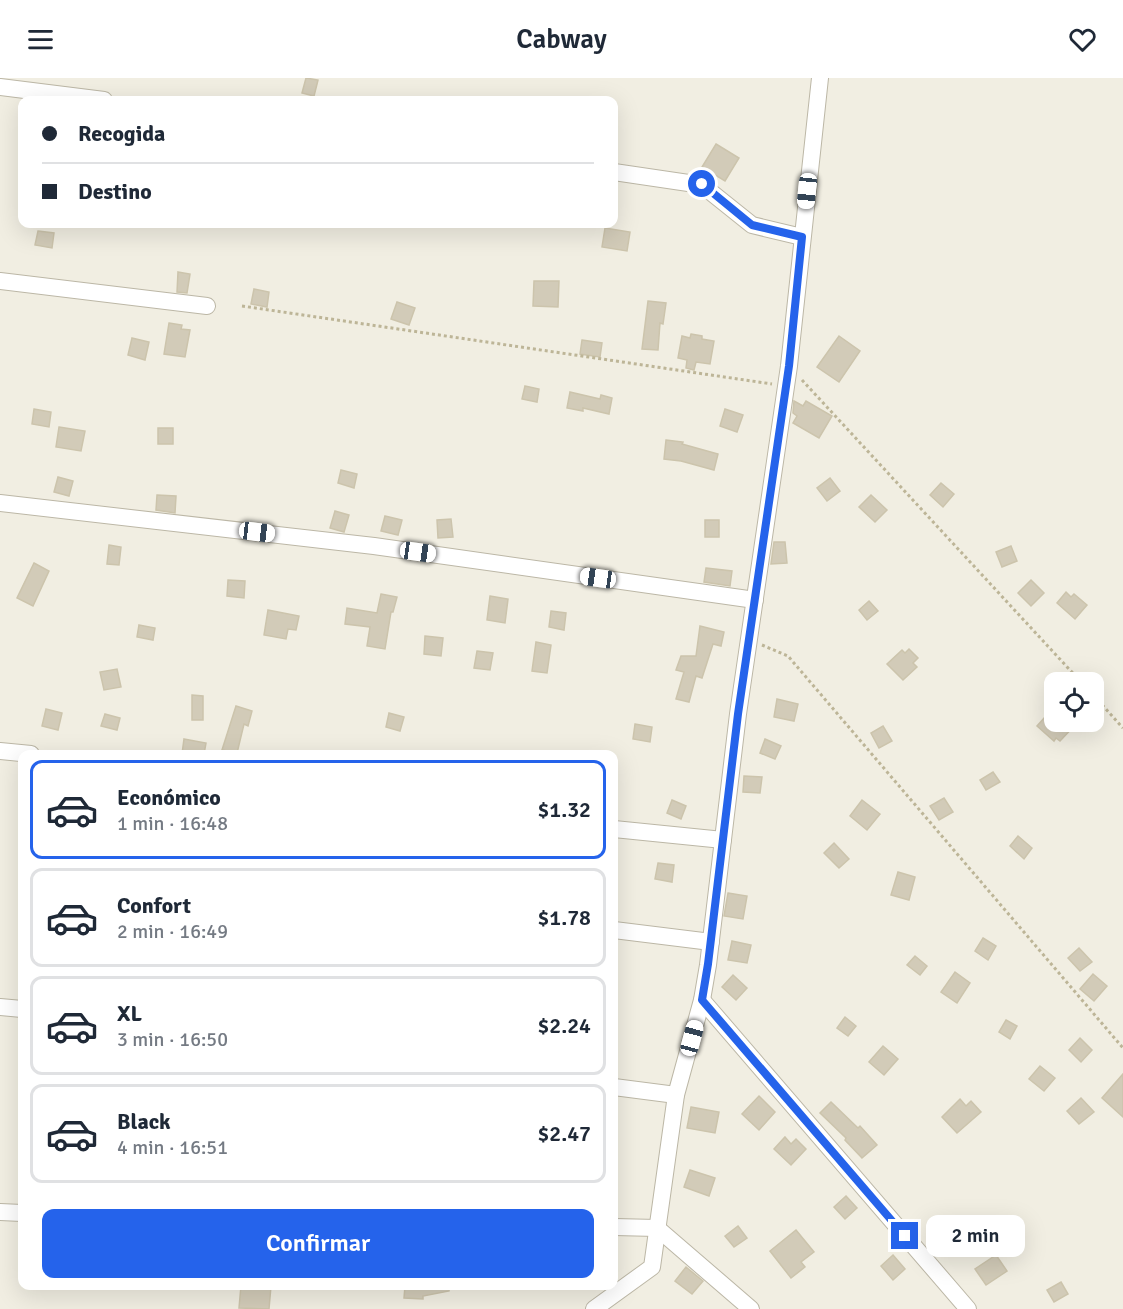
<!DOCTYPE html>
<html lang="es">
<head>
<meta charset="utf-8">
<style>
	:root { --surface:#fff; --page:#f6f6f7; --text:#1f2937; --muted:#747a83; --line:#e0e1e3; --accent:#2563eb }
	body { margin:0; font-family:Signika,sans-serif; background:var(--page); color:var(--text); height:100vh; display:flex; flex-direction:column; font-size:22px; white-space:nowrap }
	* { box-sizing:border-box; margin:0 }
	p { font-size:20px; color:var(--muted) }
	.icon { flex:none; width:33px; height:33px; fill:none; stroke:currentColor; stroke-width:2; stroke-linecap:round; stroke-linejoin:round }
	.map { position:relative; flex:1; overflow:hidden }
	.panel { position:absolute; left:18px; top:672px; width:600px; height:540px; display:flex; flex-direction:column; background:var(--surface); border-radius:12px; box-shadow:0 6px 24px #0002 }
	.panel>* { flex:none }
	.guide { position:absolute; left:18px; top:18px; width:600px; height:132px; border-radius:12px; box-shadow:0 6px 24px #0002; display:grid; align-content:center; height:132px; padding:0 24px; background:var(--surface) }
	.buttons { position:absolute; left:1044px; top:594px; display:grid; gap:12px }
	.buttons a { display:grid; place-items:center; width:60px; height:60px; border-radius:12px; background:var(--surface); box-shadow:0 6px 24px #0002; font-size:30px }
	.end { position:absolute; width:27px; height:27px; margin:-14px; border:8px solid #2563eb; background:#fff; box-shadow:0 0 0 3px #fff }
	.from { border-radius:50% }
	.bubble { position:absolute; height:42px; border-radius:12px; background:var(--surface); box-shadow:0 6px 24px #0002; font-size:20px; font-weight:600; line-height:42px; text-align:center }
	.car { position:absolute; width:18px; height:36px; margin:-18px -9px; border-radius:8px; box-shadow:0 0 4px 2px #0007; background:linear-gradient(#fff 24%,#345 0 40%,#fff 0 76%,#345 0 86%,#fff 0) }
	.guide b { display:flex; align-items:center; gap:21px; height:57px; font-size:22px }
	.guide b+b { border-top:2px solid var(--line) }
	.guide i { width:15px; height:15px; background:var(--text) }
	ul { padding:10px 0 0; list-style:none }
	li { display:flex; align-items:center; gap:18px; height:99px; margin:0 12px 9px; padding:0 12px; border:3px solid var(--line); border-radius:12px }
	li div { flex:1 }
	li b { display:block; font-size:22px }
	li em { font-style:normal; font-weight:600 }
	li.current { border-color:var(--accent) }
	li>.icon { width:54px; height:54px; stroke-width:1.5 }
	.action { display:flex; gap:12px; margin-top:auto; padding:12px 24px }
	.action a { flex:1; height:69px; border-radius:12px; background:var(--accent); color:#fff; font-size:24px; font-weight:600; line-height:69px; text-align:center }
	header { display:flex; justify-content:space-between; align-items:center; height:78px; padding:0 24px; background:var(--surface); font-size:27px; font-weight:600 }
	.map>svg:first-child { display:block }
	.building { fill:#d2cbb8; stroke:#ccc4ac; stroke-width:1.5 }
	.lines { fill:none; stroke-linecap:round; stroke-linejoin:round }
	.minor-casing { stroke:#bcb7a6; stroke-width:18 }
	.path { stroke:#bdb597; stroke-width:3; stroke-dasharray:3 3; stroke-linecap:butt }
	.minor { stroke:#fff; stroke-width:16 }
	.route { stroke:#2563eb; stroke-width:8 }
</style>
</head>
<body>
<header><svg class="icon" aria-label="menu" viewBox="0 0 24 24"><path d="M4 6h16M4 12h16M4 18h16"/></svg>Cabway<svg class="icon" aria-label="heart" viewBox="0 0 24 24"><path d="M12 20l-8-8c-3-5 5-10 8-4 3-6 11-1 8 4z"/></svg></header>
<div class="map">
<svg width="1123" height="1231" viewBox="0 0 1123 1231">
	<rect width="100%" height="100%" fill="#f1eee2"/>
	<g class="building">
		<path d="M306,0L318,2L314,18L302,15Z"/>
		<path d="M716,66L739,80L725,103L702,89Z"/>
		<path d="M605,150L630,154L627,173L602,169Z"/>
		<path d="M38,153L54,155L52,170L35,167Z"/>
		<path d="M178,194L190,196L187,215L177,214Z"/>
		<path d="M534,203H559L558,229L533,228Z"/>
		<path d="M254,211L269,214L267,229L251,226Z"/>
		<path d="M648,223L666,225L663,246L660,245L658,272L642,271Z"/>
		<path d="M397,224L415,230L409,247L391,241Z"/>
		<path d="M169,245L182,247L181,251L190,252L185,279L164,276Z"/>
		<path d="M691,256L702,258V261L714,263L710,286L696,284L694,292L686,290L687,282L678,280L682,258L690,260Z"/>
		<path d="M839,258L860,273L839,304L817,289Z"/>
		<path d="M132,260L149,264L145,282L128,277Z"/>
		<path d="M582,262L602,265L600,279L580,276Z"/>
		<path d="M525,308L539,311L537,324L522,321Z"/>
		<path d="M570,314L600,321L601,317L612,320L609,336L583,330V333L567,330Z"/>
		<path d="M794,323L803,328L806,323L832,338L819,360L793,345L797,338L793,335Z"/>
		<path d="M34,331L51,334L49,349L32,346Z"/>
		<path d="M725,331L743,337L737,354L720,348Z"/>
		<path d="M59,349L85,353L81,373L56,369Z"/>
		<rect x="158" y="350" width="15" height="16"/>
		<path d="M666,362L683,364L682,366L718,376L714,392L681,383L664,381Z"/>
		<path d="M341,392L357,396L354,410L338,405Z"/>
		<path d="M58,399L73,403L69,418L54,414Z"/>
		<path d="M830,400L840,413L827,423L817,410Z"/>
		<path d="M941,405L954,416L943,429L930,417Z"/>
		<path d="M157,417L176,418L175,435L156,432Z"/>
		<path d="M871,417L887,432L875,444L859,429Z"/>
		<path d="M335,433L349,437L344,454L330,450Z"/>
		<path d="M385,438L402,442L398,457L381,453Z"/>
		<path d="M451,441L453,459L438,460L437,442Z"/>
		<rect x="705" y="442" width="14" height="17"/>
		<path d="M774,464H785L787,485L771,486Z"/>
		<path d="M109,467L121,469L119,487L107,486Z"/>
		<path d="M1011,468L1017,483L1002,489L996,474Z"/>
		<path d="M34,485L49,493L33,528L17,520Z"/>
		<path d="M706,490L732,493L730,508L704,504Z"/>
		<path d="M228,502L245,503L244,520L227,518Z"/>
		<path d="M1031,502L1044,515L1031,528L1018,515Z"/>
		<path d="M1066,514L1071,519L1074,516L1087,527L1075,541L1057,525Z"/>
		<path d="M381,516L397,519L393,534H391L385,571L367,568L370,549L345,546L347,530L377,535Z"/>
		<path d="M490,518L508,521L505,545L487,542Z"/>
		<path d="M869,523L878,533L867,542L859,532Z"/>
		<path d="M268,532L299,538L296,552L288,551L286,561L264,557Z"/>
		<path d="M551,533L566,535L564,552L549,549Z"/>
		<path d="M139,547L155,550L153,562L137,559Z"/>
		<path d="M700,548L724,554L721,568L713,566L702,600L696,598L689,624L676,621L684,594L676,592L681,578H696Z"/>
		<path d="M425,558L443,560L441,578L424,576Z"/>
		<path d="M536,564L551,567L547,595L532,593Z"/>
		<path d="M909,571L918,580L913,585L917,589L903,602L887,586L902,572L905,575Z"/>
		<path d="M477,573L493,575L490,592L474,590Z"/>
		<path d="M117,591L121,609L104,612L100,594Z"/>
		<path d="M192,617L203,618V642H192Z"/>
		<path d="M777,621L798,626L794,643L774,639Z"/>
		<path d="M236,628L252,633L248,648L244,646L237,675L222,672Z"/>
		<path d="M1054,629V644H1078L1060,663L1056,660L1054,663L1037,648Z"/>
		<path d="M46,631L62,635L58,652L42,648Z"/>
		<path d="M389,635L404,639L400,653L386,649Z"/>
		<path d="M105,636L120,640L117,652L101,648Z"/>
		<path d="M635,646L652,649L650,664L633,661Z"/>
		<path d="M883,648L892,663L879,670L871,655Z"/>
		<path d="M184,661L206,665L204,676H182Z"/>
		<path d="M765,661L781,668L775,681L760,675Z"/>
		<path d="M993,694L1000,704L986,712L980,702Z"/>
		<path d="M744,698L762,699L760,715L743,714Z"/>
		<path d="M944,720L953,734L939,742L930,728Z"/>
		<path d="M672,722L686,728L681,741L667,735Z"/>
		<path d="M862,722L880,736L867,752L850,738Z"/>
		<path d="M1018,758L1032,770L1024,781L1010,768Z"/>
		<path d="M834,765L849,781L839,790L824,775Z"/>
		<path d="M658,785L674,787L672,804L655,801Z"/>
		<path d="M898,794L915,799L909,822L891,817Z"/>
		<path d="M728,815L747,818L743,841L724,838Z"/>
		<path d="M983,860L996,868L988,882L975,873Z"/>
		<path d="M732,863L751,867L747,885L728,882Z"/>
		<path d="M1079,870L1092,884L1080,893L1068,880Z"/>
		<path d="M915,878L927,888L920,897L907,887Z"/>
		<path d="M955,894L970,905L957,925L941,914Z"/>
		<path d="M1093,896L1107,908L1094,923L1080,911Z"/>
		<path d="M733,897L747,910L736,922L722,909Z"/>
		<path d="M845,939L856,948L848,958L837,950Z"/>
		<path d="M1006,942L1017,948L1010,961L999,954Z"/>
		<path d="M1080,960L1092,972L1081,984L1069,972Z"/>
		<path d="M883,968L898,981L884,997L869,984Z"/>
		<path d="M1040,988L1055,1000L1044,1013L1029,1001Z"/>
		<path d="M1123,996V1039L1102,1020Z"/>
		<path d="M759,1018L775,1034L759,1052L742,1036Z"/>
		<path d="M1081,1020L1094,1034L1079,1046L1067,1033Z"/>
		<path d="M960,1021L966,1028L971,1023L981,1034L957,1055L942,1039Z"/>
		<path d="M831,1024L858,1050L860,1048L877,1067L862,1080L845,1062L846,1060L820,1035Z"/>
		<path d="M691,1029L719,1034L715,1055L687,1050Z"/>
		<path d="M785,1059L791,1066L796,1061L806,1071L791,1087L774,1071Z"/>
		<path d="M690,1092L715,1100L709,1118L684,1109Z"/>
		<path d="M846,1118L857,1130L845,1141L834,1129Z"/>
		<path d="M738,1148L747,1160L734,1169L725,1158Z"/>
		<path d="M796,1152L814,1174L801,1184L805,1189L791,1200L770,1173Z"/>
		<path d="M893,1177L905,1191L893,1202L881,1188Z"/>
		<path d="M996,1177L1007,1193L986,1207L975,1191Z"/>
		<path d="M686,1189L703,1203L692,1216L675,1203Z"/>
		<path d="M1061,1204L1068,1216L1054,1224L1047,1212Z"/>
		<path d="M241,1208H271L269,1231L239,1230Z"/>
		<path d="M405,1208H449V1213L423,1218V1221L404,1220Z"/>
	</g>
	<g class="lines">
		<g class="minor-casing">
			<g id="minor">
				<path d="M0,9L104,22"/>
				<path d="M614,94L702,107L752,147L802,159"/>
				<path d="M0,203L207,228"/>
				<path d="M0,425L374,468L755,522"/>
				<path d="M0,673L31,676"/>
				<path d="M614,751L723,762"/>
				<path d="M614,852L711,864"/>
				<path d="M702,922L968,1231"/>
				<path d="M0,929L22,931"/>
				<path d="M614,1009L676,1017"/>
				<path d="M0,1134L22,1135"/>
				<path d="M614,1149L657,1150L751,1231"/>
				<path d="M594,1231L652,1189L676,1017L702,922L708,887L738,636L789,288L820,0"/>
			</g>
		</g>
		<g class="path">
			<path d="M242,228L772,306"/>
			<path d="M802,302L1081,604"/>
			<path d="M762,567L788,578L1123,970"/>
			<path d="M1094,618L1123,650"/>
		</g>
		<use href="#minor" class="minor"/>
	</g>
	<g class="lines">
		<path class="route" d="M702,106L752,147L802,159L789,288L738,636L708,886L702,922L905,1158"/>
	</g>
</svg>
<div class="buttons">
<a><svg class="icon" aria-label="locate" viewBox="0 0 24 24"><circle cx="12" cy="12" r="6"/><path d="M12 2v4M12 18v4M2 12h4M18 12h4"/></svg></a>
</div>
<i class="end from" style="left:702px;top:106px"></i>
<i class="end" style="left:905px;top:1158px"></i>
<div class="bubble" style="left:926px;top:1137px;width:99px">2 min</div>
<i class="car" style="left:807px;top:113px;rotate:186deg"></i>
<i class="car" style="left:257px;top:454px;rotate:97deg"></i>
<i class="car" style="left:418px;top:474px;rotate:98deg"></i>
<i class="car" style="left:598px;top:500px;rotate:278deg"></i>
<i class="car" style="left:692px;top:960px;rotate:15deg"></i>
<div class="guide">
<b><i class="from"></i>Recogida</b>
<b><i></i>Destino</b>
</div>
<section class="panel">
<ul>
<li class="current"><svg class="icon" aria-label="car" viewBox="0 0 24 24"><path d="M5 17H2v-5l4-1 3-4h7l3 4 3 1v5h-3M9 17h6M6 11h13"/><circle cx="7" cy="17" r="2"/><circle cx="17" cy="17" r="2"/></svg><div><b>Económico</b><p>1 min · 16:48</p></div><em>$1.32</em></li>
<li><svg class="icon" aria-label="car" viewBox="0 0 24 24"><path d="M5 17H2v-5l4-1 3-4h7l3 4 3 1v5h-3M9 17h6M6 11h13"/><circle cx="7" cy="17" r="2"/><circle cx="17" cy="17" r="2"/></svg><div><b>Confort</b><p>2 min · 16:49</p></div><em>$1.78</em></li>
<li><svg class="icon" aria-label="car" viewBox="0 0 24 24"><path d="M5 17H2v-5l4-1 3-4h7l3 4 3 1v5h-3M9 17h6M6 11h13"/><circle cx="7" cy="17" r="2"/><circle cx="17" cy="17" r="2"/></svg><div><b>XL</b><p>3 min · 16:50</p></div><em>$2.24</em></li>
<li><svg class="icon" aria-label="car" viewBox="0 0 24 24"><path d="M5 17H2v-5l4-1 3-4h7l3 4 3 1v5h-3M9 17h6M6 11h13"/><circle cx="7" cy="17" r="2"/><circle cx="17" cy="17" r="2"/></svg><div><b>Black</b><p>4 min · 16:51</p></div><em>$2.47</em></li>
</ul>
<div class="action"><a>Confirmar</a></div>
</section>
</div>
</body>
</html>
